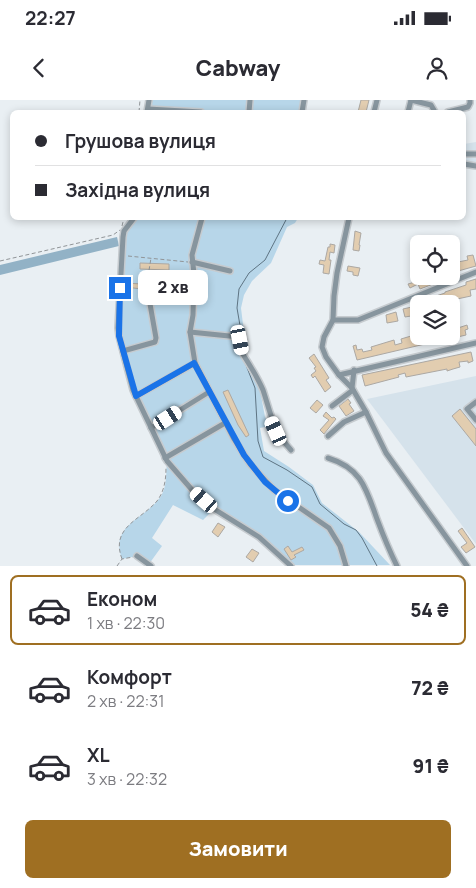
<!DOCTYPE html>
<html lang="uk">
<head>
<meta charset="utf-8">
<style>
	:root { --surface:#fff; --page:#f2f2f3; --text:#2b2b33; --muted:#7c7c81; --line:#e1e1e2; --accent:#9f6f22 }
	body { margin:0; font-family:Manrope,sans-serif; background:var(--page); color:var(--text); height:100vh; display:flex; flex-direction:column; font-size:19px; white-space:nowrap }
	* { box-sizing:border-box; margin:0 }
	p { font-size:16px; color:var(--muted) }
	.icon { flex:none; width:28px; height:28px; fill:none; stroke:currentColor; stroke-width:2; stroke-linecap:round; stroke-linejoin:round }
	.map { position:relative; height:466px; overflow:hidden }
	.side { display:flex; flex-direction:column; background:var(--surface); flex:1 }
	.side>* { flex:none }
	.hud { position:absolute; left:10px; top:10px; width:456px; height:110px; border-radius:8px; box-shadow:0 2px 8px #0003; display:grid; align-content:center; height:110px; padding:0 25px; background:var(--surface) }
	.tools { position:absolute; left:410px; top:135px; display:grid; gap:10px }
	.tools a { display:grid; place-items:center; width:50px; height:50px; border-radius:8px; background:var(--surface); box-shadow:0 2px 8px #0003; font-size:25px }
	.end { position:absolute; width:22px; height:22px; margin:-11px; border:6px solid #1a73e8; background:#fff; box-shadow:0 0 0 2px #fff }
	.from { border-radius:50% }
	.bubble { position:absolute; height:35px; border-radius:8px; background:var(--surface); box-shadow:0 2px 8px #0003; font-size:16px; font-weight:800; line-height:35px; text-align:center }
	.car { position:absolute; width:15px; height:30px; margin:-15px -8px; border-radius:6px; box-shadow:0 0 4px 1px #0007; background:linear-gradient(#fff 24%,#345 0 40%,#fff 0 76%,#345 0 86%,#fff 0) }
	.hud b { display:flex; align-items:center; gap:18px; height:48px; font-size:19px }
	.hud b+b { border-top:1px solid var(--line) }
	.hud i { width:12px; height:12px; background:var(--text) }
	ul { padding:9px 0 0; list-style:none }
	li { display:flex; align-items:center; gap:15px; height:70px; margin:0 10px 8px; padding:0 15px; border:2px solid transparent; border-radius:8px }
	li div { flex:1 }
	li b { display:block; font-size:19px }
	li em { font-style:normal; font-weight:800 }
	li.active { border-color:var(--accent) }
	li>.icon { width:45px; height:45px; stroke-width:1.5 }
	.button { display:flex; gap:10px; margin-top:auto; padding:10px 25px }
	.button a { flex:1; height:58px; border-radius:8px; background:var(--accent); color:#fff; font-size:20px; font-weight:800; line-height:58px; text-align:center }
	.status { display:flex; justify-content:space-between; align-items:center; height:35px; padding:0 25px; background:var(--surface); direction:ltr }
	.status svg { height:14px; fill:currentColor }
	header { display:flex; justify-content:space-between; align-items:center; height:65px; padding:0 25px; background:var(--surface); font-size:22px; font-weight:800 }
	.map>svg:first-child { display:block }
	.built { fill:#d5e2eb }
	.green { fill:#b7d6e9 }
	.forest { fill:#92b2c6 }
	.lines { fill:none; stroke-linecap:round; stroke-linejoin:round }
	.stream { stroke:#5e7483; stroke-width:1 }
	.building { fill:#e2cdb0; stroke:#aca8a3 }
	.minor-casing { stroke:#c6cbcf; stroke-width:8 }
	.path { stroke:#919598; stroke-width:1; stroke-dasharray:4 2.5; stroke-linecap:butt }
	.minor { stroke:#87959e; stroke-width:5 }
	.route { stroke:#1a73e8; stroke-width:6 }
</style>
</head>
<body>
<div class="status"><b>22:27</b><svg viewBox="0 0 49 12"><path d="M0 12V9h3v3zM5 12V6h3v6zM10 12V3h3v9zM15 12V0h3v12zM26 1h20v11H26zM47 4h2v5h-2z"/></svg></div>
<header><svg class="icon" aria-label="back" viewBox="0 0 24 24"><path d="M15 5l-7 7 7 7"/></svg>Cabway<svg class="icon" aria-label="person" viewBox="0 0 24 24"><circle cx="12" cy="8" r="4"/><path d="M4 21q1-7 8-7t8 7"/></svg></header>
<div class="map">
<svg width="476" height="466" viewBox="0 0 476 466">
	<rect width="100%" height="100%" fill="#e9eff3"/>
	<g class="built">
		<path d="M476,42V65L464,63V44Z"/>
		<path d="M476,276V444L367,299Z"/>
	</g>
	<g class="green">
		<path d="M150,0H307L305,12H149Z"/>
		<path d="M136,118H298L295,123L287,127L271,163L252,181L244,195L241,208L247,257L259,285L265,317L270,326L260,328L264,351L289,367L313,385L322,403L359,432L390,465H294L261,436L246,426L216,409L194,390L168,360L135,290L120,228L125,138L126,132Z"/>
		<path d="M167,361L214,409L203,420L173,405L152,438L162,446L149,464L137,456L122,459C108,422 152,418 163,392C167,383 166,371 167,361Z"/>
	</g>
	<path class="forest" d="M117,137L119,146L0,175V165Z"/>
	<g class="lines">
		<g class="stream">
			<path d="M244,249L237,208L239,189L249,173L265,160L287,118"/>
			<path d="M244,260L255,288L258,341L263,357L287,370L312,387L320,404L344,424L356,430L362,438L377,466"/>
		</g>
	</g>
	<g class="building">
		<path d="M361,0H369L366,12H358Z"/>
		<path d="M355,131L361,133L359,145H360L359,151L353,150Z"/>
		<path d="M330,144L335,145L334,153L330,152L329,160H331L329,174L323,173L324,165L319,164L320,160L325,161L328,147H330Z"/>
		<path d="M473,155L476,166L451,173V167L459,165L458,162L468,160L467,156Z"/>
		<path d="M140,163L169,164V170L140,169Z"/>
		<path d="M348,166L360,168L358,176L353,175V172L347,171Z"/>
		<path d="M433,177L436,183L420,189L418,184L410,188L408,184Z"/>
		<path d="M476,179V189L470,190L471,196L443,202V203L441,204H419V213L411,214V216L405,217L403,209L416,206L415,203L445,193V192L466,185V182Z"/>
		<path d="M125,183L142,184V189L125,187Z"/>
		<path d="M396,212L398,221L387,223L386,215Z"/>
		<path d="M467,225L468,229L465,230L466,235L432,243L430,236H453L452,230Z"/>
		<path d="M411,236L412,240L423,237L425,244L357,260L353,246L356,245L357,250L362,249L363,252L372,250L371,247L394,240L395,245L402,243L401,239Z"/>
		<path d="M471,252L473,261L468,263V261L459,262L460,267L453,269L447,271V269L406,277L405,273L398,275L399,277L365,286L362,275Z"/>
		<path d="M314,254L329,278L326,280L331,287L325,292L315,276L313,278L311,275L316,271L314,268L316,267L309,258Z"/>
		<path d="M228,290L249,335L246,337L238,325L223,292Z"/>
		<path d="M348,299L351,303L349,304L354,311L346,316L339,306Z"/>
		<path d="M317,300L323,305L316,313L310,308Z"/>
		<path d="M460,309L476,329V346L452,316Z"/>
		<path d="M326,312L332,318L334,317L336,319L324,334L320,330L329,320L323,316Z"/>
		<path d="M218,423L225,427L218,437L212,432Z"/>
		<path d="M462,428L475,447L466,453L461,447L467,443L458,431Z"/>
		<path d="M288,446L292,452L302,447L304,450L294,455L296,457L291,460L284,449Z"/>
		<path d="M252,449L259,453L253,462L246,457Z"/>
	</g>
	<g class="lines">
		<g class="minor-casing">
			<g id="minor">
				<path d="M411,0L431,5L435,12"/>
				<path d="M148,9L201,12"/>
				<path d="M147,12L149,0"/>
				<path d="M249,12L250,0"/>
				<path d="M302,12L304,0"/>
				<path d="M374,12L377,0"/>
				<path d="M408,12L411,0"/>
				<path d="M448,12L468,7L470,3V0"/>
				<path d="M464,54H476"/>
				<path d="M464,64L476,66"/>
				<path d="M134,118L124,131L123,137L118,228L119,236L133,290L167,361L193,391L214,409L259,437L291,466"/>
				<path d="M202,118L192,155L194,174L193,215L190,232L195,263L234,339L250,364L274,390L329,428L340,446L346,466"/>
				<path d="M349,118L337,173L334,196L333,220L324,237L322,247L326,257L339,275L352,288L366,312L386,353L467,466"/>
				<path d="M192,162L230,171"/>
				<path d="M333,220H358L476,172"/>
				<path d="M190,232L239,237C241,243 241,250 244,256C251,267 258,278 263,290C271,314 273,331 291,350"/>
				<path d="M123,251L155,242L156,238L147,187"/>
				<path d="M339,275L476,243"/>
				<path d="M352,288L354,270"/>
				<path d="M136,296L195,263"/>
				<path d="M476,302L467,309L476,320"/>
				<path d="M332,306L353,290"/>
				<path d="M151,328L209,292"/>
				<path d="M328,336L344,322L366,312"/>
				<path d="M165,358L225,323"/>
				<path d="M328,358C361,368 366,388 377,419C383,435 389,450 397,466"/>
				<path d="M137,456L151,466"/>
			</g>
		</g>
		<g class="path">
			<path d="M139,12L140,0"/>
			<path d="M122,126L124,118"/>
			<path d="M128,156L188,162"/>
			<path d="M0,161L113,135L120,130"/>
			<path d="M147,183L151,158"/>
			<path d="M122,459C110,427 141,420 157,401C164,392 166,380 166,368"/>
			<path d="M117,466L122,459L133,457"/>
		</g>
		<use href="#minor" class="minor"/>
	</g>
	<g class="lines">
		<path class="route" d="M120,188L119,236L136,296L194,263L244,355L265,382L288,401"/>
	</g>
</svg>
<div class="tools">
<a><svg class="icon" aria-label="locate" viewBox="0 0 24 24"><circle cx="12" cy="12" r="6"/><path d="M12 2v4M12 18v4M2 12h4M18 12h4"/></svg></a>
<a><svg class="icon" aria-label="layers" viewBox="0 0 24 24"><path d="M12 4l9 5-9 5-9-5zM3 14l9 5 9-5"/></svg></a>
</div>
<i class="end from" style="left:288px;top:401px"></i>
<i class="end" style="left:120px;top:188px"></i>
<div class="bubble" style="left:138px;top:170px;width:70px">2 хв</div>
<i class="car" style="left:240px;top:240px;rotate:169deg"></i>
<i class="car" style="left:168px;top:318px;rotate:57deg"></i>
<i class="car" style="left:276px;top:331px;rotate:336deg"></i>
<i class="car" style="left:204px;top:400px;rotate:311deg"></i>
<div class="hud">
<b><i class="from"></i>Грушова вулиця</b>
<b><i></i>Західна вулиця</b>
</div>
</div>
<section class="side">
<ul>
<li class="active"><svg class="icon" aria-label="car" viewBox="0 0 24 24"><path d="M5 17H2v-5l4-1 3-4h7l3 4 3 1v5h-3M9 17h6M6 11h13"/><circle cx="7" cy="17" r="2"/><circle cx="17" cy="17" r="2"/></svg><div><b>Економ</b><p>1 хв · 22:30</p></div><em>54 ₴</em></li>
<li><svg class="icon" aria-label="car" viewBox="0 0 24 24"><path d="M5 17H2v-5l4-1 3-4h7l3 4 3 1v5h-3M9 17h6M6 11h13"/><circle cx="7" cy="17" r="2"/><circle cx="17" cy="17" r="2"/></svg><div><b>Комфорт</b><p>2 хв · 22:31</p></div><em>72 ₴</em></li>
<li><svg class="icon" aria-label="car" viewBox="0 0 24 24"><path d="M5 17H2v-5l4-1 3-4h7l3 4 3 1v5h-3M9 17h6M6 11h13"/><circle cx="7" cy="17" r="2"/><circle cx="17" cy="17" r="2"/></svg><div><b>XL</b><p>3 хв · 22:32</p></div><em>91 ₴</em></li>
</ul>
<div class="button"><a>Замовити</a></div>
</section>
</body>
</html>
